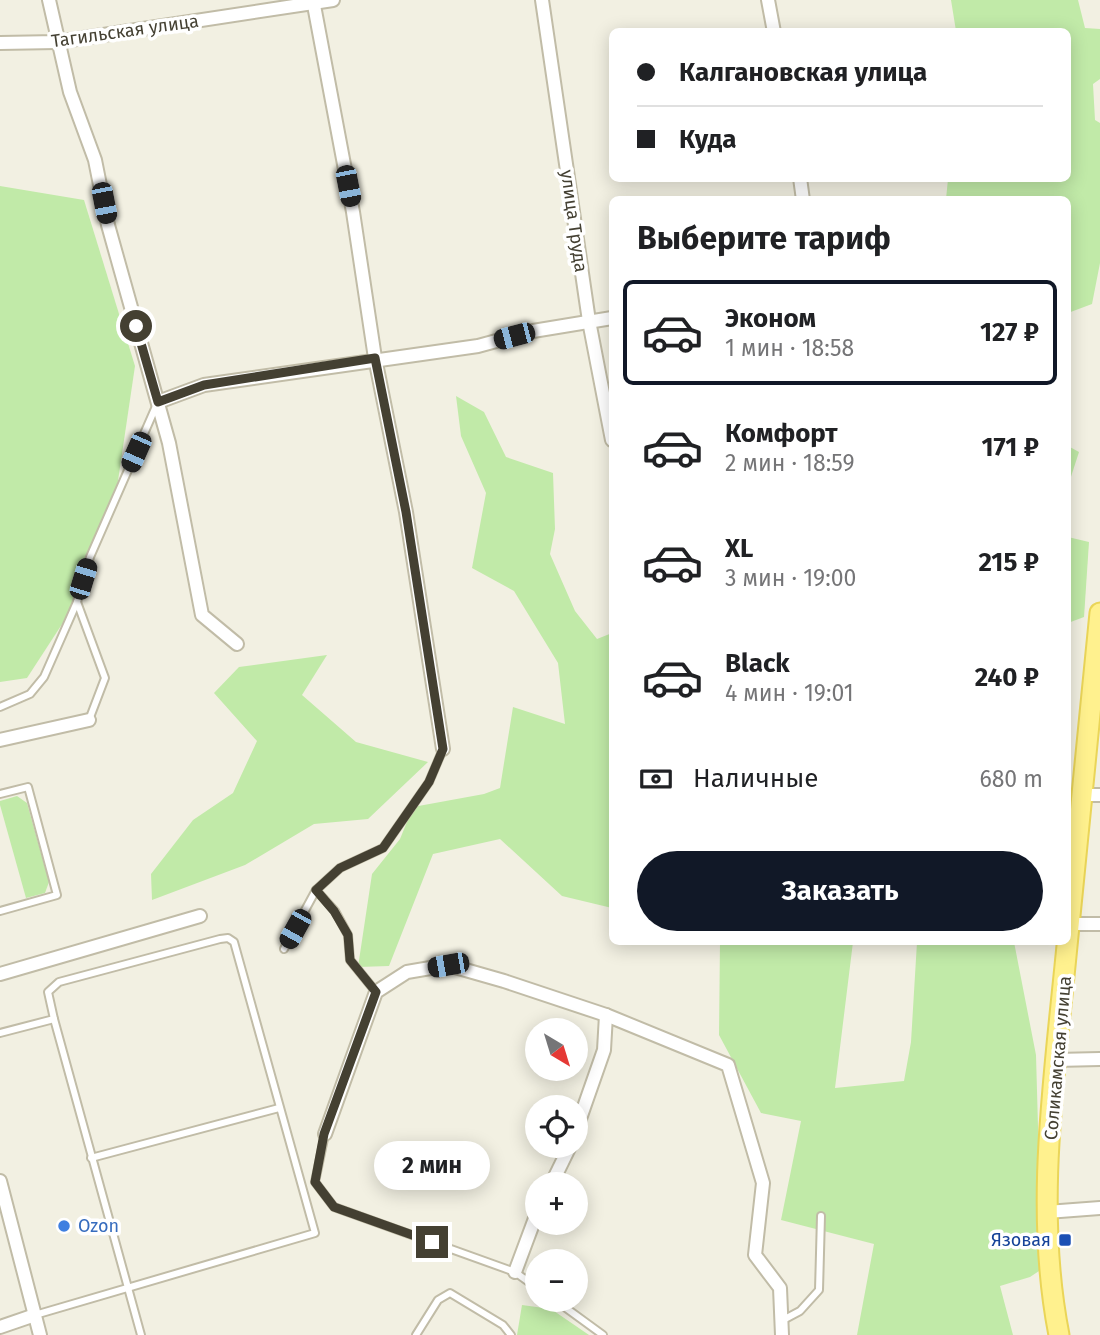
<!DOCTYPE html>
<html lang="ru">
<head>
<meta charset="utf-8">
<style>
	:root { --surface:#fff; --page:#f6f6f6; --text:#202124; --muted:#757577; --line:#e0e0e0; --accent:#111827 }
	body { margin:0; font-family:"Fira Sans",sans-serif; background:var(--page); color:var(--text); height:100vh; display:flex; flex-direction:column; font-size:26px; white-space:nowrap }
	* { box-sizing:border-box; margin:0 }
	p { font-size:23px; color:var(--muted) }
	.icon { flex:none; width:38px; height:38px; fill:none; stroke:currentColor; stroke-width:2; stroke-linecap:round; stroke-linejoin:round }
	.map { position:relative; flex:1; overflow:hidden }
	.side { position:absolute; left:609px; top:196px; width:462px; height:749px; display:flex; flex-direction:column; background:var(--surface); border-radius:10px; box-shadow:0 4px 18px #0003 }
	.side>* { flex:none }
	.top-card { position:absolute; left:609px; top:28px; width:462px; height:154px; border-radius:10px; box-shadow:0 4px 18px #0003; display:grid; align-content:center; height:154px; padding:0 28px; background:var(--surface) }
	.needle { width:46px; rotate:142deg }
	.fabs { position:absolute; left:525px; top:1018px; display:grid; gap:14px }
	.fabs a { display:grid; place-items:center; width:63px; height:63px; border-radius:50%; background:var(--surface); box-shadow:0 4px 18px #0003; font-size:35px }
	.end { position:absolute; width:32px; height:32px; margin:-16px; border:9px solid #444032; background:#fff; box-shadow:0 0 0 4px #fff }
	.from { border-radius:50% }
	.bubble { position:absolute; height:49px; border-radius:24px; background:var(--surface); box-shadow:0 4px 18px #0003; font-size:23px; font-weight:700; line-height:49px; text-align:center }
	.car { position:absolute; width:21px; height:42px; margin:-21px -10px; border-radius:9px; box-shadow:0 0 5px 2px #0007; background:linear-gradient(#222 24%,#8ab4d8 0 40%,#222 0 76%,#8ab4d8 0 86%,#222 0) }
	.top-card b { display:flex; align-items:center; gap:24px; height:66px; font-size:26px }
	.top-card b+b { border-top:2px solid var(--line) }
	.top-card i { width:18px; height:18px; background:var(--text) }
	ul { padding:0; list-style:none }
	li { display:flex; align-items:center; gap:21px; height:105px; margin:0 14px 10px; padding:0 14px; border:4px solid transparent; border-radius:10px }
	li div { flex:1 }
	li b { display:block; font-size:26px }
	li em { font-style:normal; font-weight:700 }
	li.active { border-color:var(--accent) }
	li>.icon { width:63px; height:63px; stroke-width:1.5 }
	h2 { padding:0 28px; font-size:32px; line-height:84px }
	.pay { display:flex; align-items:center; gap:18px; height:77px; padding:0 28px; font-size:26px }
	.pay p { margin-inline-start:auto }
	.button { display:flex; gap:14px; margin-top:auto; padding:14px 28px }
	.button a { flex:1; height:80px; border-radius:42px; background:var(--accent); color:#fff; font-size:28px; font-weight:700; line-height:80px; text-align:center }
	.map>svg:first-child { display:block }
	.green { fill:#c1eaa8 }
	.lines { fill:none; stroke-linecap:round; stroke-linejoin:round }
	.lane-casing { stroke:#c1bca7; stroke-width:10 }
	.street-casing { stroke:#c1bca7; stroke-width:16 }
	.primary-casing { stroke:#ead558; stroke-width:23 }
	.lane { stroke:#fff; stroke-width:6 }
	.street { stroke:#fff; stroke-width:12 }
	.primary { stroke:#fff18e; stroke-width:19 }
	.route { stroke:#444032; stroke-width:9 }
	.shop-dot { fill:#3f7fe0; stroke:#fff; stroke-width:2.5 }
	.transit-dot { fill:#1a4fb4; stroke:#fff; stroke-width:2.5 }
	.labels { text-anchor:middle; stroke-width:7; stroke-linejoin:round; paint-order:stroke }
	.street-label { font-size:18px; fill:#444032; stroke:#fff }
	.shop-label { font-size:18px; fill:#366cbe; stroke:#fff; text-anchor:start }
	.transit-label { font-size:18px; fill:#164399; stroke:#fff; text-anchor:end }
</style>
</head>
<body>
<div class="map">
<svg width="1100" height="1335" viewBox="0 0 1100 1335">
	<rect width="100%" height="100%" fill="#f2f0e2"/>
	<g class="green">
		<path d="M951,0H1078L1085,28L1100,29V79L1093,84L1095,120L1100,123V263L1092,304L1068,313V200L946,199L948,179L1068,178V32L956,31Z"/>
		<path d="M0,186L84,200L135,366L115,501L66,618L27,678L0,682Z"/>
		<path d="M456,396L484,412L506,457L553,473L555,529L550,554L575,611L597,639L612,633V908L562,896L500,839L433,854L389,966L358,967L372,874L400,839L413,807L484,794L500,788L513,707L565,724L558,663L514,591L472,568L486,493L461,436Z"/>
		<path d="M1068,446L1079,452L1068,486Z"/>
		<path d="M1068,537L1089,542L1084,617L1068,623Z"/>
		<path d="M327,655L302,695L356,742L428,762L368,819L314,824L245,865L152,900L151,874L193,820L233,793L257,741L214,693L239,667Z"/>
		<path d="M17,796L27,803L49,882L45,893L26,898L0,805V801Z"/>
		<path d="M720,942H853L835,1088L904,1081L911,1042L917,942H1014L1036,1055L1042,1269L1030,1277L1000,1286L1013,1335H857L874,1244L781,1220L801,1121L761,1113L719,1035Z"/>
		<path d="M522,1305L551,1309L589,1335H517Z"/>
	</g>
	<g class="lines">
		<g class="lane-casing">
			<g id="lane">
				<path d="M77,602L105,678L89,720"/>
				<path d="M0,707L30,694L44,677L77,602L90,557L157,404"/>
				<path d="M0,794L28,787L57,895L0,911"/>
				<path d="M316,890L335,911L348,935L350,960L376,992"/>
				<path d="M284,949L316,890L340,868L383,848L429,782L443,749"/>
				<path d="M0,1033L54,1019L141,1335"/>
				<path d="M325,1134L315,1182L334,1207L515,1272L537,1288"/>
				<path d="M91,1158L279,1108"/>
				<path d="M555,1300L603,1335"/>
				<path d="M35,1315L315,1233L234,942L228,938L220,939L59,982L48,992L54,1019"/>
				<path d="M783,1320L800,1311L819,1290L821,1216"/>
				<path d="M416,1335L438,1300L450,1293L503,1325L511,1335"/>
			</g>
		</g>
		<g class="street-casing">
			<g id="street">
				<path d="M49,0L70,92L95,160L108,225L169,443L202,615L237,644"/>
				<path d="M313,0L353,212L375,358L406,512L443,749"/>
				<path d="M542,0L589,321L612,440"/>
				<path d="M768,0L774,32"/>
				<path d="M0,43L57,42L333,0"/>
				<path d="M800,178L803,200"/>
				<path d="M158,402L204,385L478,346L533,331L612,318"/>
				<path d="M0,740L89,720"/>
				<path d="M1081,795H1100"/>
				<path d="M1070,924H1100"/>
				<path d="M0,974L200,916"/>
				<path d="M1056,1060L1100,1059"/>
				<path d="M576,1130L604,1050L606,1015"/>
				<path d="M325,1134L376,992L407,972L448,965L504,981L606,1015L728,1065L763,1183L755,1255L780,1288L782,1335"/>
				<path d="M0,1181L40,1335"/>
				<path d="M551,1185L570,1146"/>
				<path d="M1047,1212L1100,1208"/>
				<path d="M515,1272L537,1213"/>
				<path d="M0,1327L35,1315"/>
			</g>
		</g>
		<g class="primary-casing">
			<path id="primary" d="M1059,1335C1035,1214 1053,1087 1065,966C1077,848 1088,730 1100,613"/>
		</g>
		<use href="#lane" class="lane"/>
		<use href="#street" class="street"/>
		<use href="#primary" class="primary"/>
	</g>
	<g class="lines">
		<path class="route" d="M136,326L158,402L204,385L375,358L406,512L443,749L429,782L383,848L340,868L316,890L334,911L348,935L350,960L376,992L324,1134L315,1182L334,1207L432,1242"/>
	</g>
	<circle class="shop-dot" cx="64" cy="1226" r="7"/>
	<rect class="transit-dot" x="1058" y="1233" width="14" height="14" rx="3.5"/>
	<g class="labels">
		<g class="street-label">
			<text transform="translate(125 31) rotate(-8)" y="6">Тагильская улица</text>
			<text transform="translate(574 221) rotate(82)" y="6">улица Труда</text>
			<text transform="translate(1058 1058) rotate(-85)" y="6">Соликамская улица</text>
		</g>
		<g class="shop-label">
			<text x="78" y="1232">Ozon</text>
		</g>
		<g class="transit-label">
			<text x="1051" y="1246">Язовая</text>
		</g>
	</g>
</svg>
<div class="fabs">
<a><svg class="needle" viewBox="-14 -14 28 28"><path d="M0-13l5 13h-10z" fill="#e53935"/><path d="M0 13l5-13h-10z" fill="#757577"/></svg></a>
<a><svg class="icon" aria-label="locate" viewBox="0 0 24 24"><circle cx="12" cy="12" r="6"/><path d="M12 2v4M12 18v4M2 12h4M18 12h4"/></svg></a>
<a>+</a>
<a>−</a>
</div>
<i class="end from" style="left:136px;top:326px"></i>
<i class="end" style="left:432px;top:1242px"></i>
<div class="bubble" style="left:374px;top:1141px;width:116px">2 мин</div>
<i class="car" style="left:348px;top:186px;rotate:169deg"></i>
<i class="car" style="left:104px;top:203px;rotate:169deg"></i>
<i class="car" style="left:514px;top:336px;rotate:255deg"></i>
<i class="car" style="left:136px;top:452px;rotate:204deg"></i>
<i class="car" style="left:83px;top:579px;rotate:17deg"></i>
<i class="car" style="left:295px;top:929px;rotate:209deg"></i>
<i class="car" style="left:448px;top:965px;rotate:260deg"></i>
<div class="top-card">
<b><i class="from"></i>Калгановская улица</b>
<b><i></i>Куда</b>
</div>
<section class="side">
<h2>Выберите тариф</h2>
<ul>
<li class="active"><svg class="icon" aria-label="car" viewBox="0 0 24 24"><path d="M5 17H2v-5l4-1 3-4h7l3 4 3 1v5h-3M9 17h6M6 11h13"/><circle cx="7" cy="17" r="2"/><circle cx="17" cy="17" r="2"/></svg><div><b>Эконом</b><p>1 мин · 18:58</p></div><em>127 ₽</em></li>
<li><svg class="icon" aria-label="car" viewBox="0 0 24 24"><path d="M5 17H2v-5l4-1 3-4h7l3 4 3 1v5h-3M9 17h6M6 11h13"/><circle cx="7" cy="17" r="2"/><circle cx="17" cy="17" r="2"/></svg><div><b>Комфорт</b><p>2 мин · 18:59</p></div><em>171 ₽</em></li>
<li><svg class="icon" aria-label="car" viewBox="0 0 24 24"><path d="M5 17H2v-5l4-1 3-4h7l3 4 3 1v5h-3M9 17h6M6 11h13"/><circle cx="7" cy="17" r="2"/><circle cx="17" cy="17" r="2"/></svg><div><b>XL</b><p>3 мин · 19:00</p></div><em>215 ₽</em></li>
<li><svg class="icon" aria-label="car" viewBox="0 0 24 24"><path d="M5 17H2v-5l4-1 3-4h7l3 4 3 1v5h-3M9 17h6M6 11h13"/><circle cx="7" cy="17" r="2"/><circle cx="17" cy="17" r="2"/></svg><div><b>Black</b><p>4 мин · 19:01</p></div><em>240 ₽</em></li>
</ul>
<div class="pay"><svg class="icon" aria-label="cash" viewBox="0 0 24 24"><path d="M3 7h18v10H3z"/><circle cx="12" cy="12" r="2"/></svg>Наличные<p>680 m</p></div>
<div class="button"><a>Заказать</a></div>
</section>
</div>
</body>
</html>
